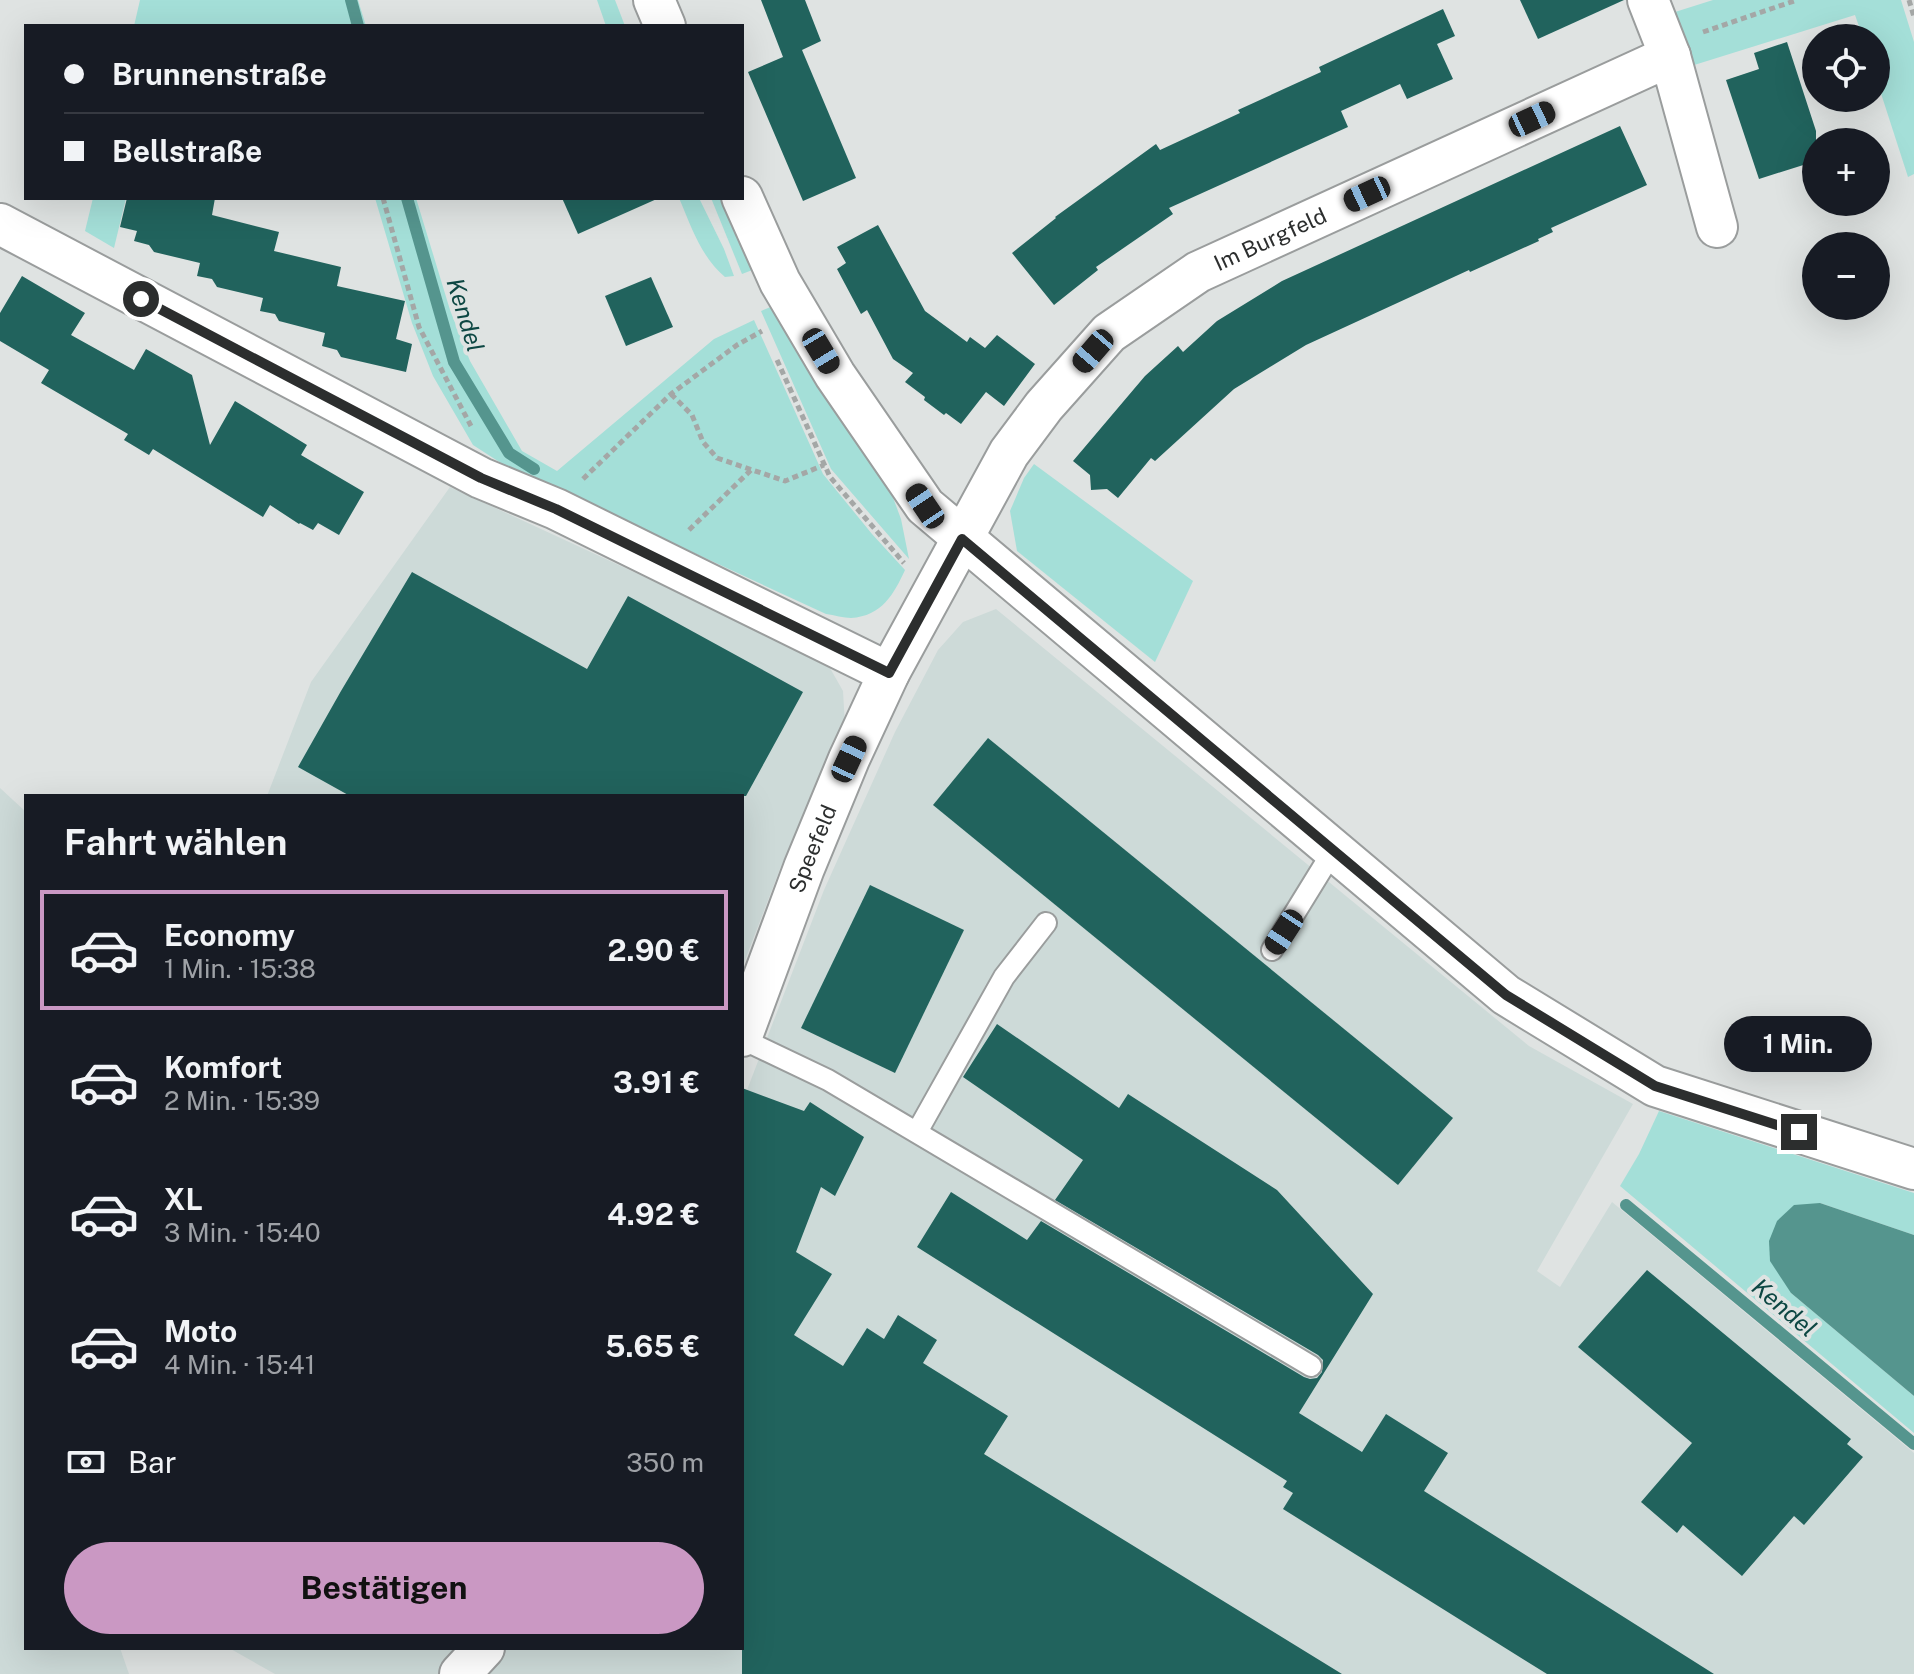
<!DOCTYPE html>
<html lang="de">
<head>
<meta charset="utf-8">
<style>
	:root { --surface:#171b24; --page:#20242c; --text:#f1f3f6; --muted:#9ea1a6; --line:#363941; --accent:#ca98c3 }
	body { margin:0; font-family:"Public Sans",sans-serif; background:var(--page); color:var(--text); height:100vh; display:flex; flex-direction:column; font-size:30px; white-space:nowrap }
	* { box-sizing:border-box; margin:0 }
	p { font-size:26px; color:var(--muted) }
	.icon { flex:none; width:44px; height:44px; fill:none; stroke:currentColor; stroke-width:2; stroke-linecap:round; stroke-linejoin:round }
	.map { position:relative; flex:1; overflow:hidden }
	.drawer { position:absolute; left:24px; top:794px; width:720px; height:856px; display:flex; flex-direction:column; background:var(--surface); border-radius:0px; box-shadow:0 8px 32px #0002 }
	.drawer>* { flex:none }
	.guide { position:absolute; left:24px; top:24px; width:720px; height:176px; border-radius:0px; box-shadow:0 8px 32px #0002; display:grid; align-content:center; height:176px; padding:0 40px; background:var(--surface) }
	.tools { position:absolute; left:1802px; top:24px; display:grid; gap:16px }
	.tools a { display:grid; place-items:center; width:88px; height:88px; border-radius:50%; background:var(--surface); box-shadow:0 8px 32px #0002; font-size:40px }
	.end { position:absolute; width:36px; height:36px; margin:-18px; border:10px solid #2c2e2e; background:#fff; box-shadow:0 0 0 4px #fff }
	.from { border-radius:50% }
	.bubble { position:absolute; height:56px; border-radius:28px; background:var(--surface); box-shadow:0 8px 32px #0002; font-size:26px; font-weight:700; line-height:56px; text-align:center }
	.car { position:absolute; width:24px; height:48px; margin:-24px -12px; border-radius:10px; box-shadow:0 0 6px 2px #0007; background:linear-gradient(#222 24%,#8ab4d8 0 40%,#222 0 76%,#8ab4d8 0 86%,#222 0) }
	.guide b { display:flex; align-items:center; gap:28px; height:76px; font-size:30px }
	.guide b+b { border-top:2px solid var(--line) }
	.guide i { width:20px; height:20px; background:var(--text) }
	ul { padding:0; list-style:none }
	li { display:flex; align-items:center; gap:24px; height:120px; margin:0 16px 12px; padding:0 24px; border:4px solid transparent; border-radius:0px }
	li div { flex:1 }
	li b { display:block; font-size:30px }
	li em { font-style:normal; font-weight:700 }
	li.current { border-color:var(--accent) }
	li>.icon { width:72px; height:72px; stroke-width:1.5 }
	h2 { padding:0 40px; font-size:36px; line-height:96px }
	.pay { display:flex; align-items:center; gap:20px; height:88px; padding:0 40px; font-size:30px }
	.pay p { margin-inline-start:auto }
	.button { display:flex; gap:16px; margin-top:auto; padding:16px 40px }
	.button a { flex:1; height:92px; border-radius:48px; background:var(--accent); color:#111; font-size:32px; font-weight:700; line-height:92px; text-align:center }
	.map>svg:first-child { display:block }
	.built { fill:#cddad8 }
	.green { fill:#a4dfd8 }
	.water { fill:#55958e }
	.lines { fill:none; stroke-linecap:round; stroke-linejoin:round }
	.stream { stroke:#55958e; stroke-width:12 }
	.building { fill:#21635d }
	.lane-casing { stroke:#9a9d9d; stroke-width:24 }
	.street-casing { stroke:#9a9d9d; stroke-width:44 }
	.path { stroke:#a4a7a6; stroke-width:5; stroke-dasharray:6 4; stroke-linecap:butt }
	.lane { stroke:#fff; stroke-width:20 }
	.street { stroke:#fff; stroke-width:40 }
	.route { stroke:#2c2e2e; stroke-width:10 }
	.labels { text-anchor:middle; stroke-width:8; stroke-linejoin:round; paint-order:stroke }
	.street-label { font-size:22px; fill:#2c2e2e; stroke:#dfe3e2 }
	.water-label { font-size:24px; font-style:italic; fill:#0d4743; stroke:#dfe3e2 }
</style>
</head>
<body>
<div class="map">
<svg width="1914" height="1674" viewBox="0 0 1914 1674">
	<rect width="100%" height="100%" fill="#dfe3e2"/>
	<g class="built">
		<path d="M450,487L826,661L843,691L845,725L780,869L742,968V796H267L311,682Z"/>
		<path d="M996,609L1529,1046L1633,1104L1537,1271L1560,1287L1612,1202L1914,1453V1674H490L504,1648H742V1103L824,890L895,732L938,650L963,622Z"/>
		<path d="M0,788L26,812V1648H120L129,1674H0Z"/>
		<path d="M229,1648H461L455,1659L440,1674H275Z"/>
	</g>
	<g class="green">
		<path d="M140,0H358L366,26H134Z"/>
		<path d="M597,0H615L625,26H606Z"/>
		<path d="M1713,0H1901L1914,42V174L1908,177L1876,78V38H1863L1855,15L1691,66L1675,12Z"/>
		<path d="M93,198H126L114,248L85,231Z"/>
		<path d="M375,198H416L450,310L470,361L522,451L557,471L714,339L754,320L823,474L872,534L905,570C894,594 882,616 851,618C844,618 834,615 826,614L504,465L473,445L433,376L412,323Z"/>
		<path d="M679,198H699L724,249L734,276L725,277C701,257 691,226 679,198Z"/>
		<path d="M711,198H723L755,269L742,274Z"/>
		<path d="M773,306L829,402L889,487L901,519L909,559L831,469L761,311Z"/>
		<path d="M1034,464L1193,581L1155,662L1017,551L1010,511L1024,478Z"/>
		<path d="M1659,1111L1914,1193V1235L1820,1203L1791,1293L1914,1396V1433L1620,1186L1639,1154Z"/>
	</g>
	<path class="water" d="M1820,1203L1914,1235V1396L1791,1293L1770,1261L1769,1241L1777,1221L1794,1205Z"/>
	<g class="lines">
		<g class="stream">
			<path d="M351,0L358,26"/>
			<path d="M407,198L454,362L509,453L534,469"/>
			<path d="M1626,1205L1914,1444"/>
		</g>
	</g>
	<g class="building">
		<path d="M761,0H805L821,41L802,50L856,178L803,201L748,72L783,57Z"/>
		<path d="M1520,0H1624L1538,39Z"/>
		<path d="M1443,9L1455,36L1437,44L1453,79L1407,99L1400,84L1341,111L1348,127L1169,208L1173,214L1096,267L1098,270L1054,305L1012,253L1056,218L1055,217L1156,144L1160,150L1240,113L1238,110L1321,72L1319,67Z"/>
		<path d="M1787,42L1816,131V161L1759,179L1726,80L1759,69L1754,53Z"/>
		<path d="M1620,126L1647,185L1551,228L1553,232L1538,239L1539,241L1470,272L1469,270L1306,345L1234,389L1155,461L1151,458L1118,498L1107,489L1091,490L1090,475L1073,461L1145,376L1178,346L1183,352L1217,321L1282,281Z"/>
		<path d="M127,198H215L212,215L279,232L274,251L341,267L337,286L405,301L396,339L412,344L406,372L341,357L337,350L322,346L325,333L279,321L275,314L260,311L263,298L217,287L212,279L197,276L200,263L154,252L149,245L134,241L137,231L120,227Z"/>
		<path d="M562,198H659L578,234Z"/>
		<path d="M878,225L925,311L967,342L970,337L985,348L997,335L1035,364L1004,406L986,392L961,424L946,413L944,415L924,400L925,397L905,382L913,373L893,359L867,310L861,314L837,269L846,263L837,247Z"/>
		<path d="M22,276L85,313L71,335L134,370L146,349L192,375L210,445L235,401L307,445L301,455L364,492L339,535L318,523L313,530L300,523L299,524L270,505L263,517L153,449L149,455L124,440L128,434L41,383L49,370L0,341V313Z"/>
		<path d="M651,277L673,327L626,346L605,296Z"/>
		<path d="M412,572L587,669L628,596L803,692L746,796H350L298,767L341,691Z"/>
		<path d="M988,738L1453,1118L1398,1185L933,805Z"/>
		<path d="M870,885L964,930L895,1073L801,1028Z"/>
		<path d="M997,1024L1119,1108L1128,1094L1277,1190L1373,1294L1299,1413L1362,1452L1386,1414L1448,1453L1424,1491L1714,1674H1547L1283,1509L1293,1493L1283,1487L1287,1481L917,1247L951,1192L1027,1240L1041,1221L1304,1377L1310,1379L1317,1378L1322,1372L1323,1360L1318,1355L1055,1200L1083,1160L963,1077Z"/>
		<path d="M742,1088L804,1111L810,1102L864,1137L835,1196L821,1187L796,1252L832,1274L794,1335L843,1366L867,1328L884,1339L898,1315L937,1340L923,1363L1008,1416L984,1454L1342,1674H742Z"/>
		<path d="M1647,1270L1851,1439L1847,1444L1863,1457L1804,1525L1794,1516L1742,1576L1683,1525L1677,1533L1641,1502L1692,1443L1578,1347Z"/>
	</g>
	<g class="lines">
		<g class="lane-casing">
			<g id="lane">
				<path d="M1272,950L1333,851"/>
				<path d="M742,1039L828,1080L1311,1366"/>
				<path d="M917,1132L1004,977L1046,923"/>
			</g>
		</g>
		<g class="street-casing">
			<g id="street">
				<path d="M654,0L665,26"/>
				<path d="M1648,0L1670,56"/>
				<path d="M742,197L780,282L835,375L925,506L1506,995L1655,1086L1914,1169"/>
				<path d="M0,224L481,478L556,509L889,673"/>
				<path id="s1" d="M742,1036L804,868L849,759L889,673L1009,453L1044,406L1109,333L1198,272L1670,56L1717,227"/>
				<path d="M460,1674L484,1648"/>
			</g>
		</g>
		<g class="path">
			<path d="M1909,0L1914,17"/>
			<path d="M1703,32L1797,0"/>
			<path d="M383,198L419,327L471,426"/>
			<path d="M777,360L830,477L904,563"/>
			<path d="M671,394L692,415L703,442L717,458L785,481L824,465"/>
			<path d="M583,479L671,394L737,345L762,331"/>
			<path d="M689,530L751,470"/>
		</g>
		<use href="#lane" class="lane"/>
		<use href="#street" class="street"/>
	</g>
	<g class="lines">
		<path class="route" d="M141,299L481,478L556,509L889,673L962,539L1506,995L1655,1086L1799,1132"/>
	</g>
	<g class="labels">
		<g class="street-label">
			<text dy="8" stroke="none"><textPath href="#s1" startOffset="986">Im Burgfeld</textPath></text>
			<text dy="8" stroke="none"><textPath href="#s1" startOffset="200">Speefeld</textPath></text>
		</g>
		<g class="water-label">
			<text transform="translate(465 315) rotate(73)" y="8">Kendel</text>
			<text transform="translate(1784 1308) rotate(40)" y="8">Kendel</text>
		</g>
	</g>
</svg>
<div class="tools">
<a><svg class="icon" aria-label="locate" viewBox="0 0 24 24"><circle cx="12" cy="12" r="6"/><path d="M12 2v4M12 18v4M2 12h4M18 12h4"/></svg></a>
<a>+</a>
<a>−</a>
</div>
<i class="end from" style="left:141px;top:299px"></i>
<i class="end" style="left:1799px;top:1132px"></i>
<div class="bubble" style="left:1724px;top:1016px;width:148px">1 Min.</div>
<i class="car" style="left:1532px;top:119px;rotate:65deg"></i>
<i class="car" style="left:1367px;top:194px;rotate:245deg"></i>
<i class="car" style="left:821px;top:351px;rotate:149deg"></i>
<i class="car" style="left:1093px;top:351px;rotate:221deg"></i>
<i class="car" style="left:925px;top:506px;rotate:326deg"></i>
<i class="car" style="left:849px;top:759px;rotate:25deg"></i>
<i class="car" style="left:1284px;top:932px;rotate:213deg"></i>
<div class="guide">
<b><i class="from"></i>Brunnenstraße</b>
<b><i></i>Bellstraße</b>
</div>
<section class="drawer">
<h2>Fahrt wählen</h2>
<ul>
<li class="current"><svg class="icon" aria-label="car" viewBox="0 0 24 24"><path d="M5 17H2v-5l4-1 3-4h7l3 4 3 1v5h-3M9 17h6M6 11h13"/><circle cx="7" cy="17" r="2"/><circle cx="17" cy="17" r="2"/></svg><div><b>Economy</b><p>1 Min. · 15:38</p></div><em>2.90 €</em></li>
<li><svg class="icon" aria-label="car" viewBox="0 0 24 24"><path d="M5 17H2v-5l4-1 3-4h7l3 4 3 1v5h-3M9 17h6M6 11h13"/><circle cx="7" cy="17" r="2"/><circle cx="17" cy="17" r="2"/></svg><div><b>Komfort</b><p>2 Min. · 15:39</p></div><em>3.91 €</em></li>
<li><svg class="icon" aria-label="car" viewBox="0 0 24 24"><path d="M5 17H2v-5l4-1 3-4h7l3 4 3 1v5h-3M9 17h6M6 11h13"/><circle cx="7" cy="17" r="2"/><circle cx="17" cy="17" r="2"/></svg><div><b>XL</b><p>3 Min. · 15:40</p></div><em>4.92 €</em></li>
<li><svg class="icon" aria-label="car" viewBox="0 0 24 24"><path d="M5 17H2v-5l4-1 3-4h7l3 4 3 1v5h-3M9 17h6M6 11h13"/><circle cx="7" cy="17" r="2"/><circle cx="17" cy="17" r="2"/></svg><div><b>Moto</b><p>4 Min. · 15:41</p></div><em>5.65 €</em></li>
</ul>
<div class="pay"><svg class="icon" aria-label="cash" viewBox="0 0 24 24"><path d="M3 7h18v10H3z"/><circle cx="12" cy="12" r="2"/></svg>Bar<p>350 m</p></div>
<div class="button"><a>Bestätigen</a></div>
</section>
</div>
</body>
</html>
